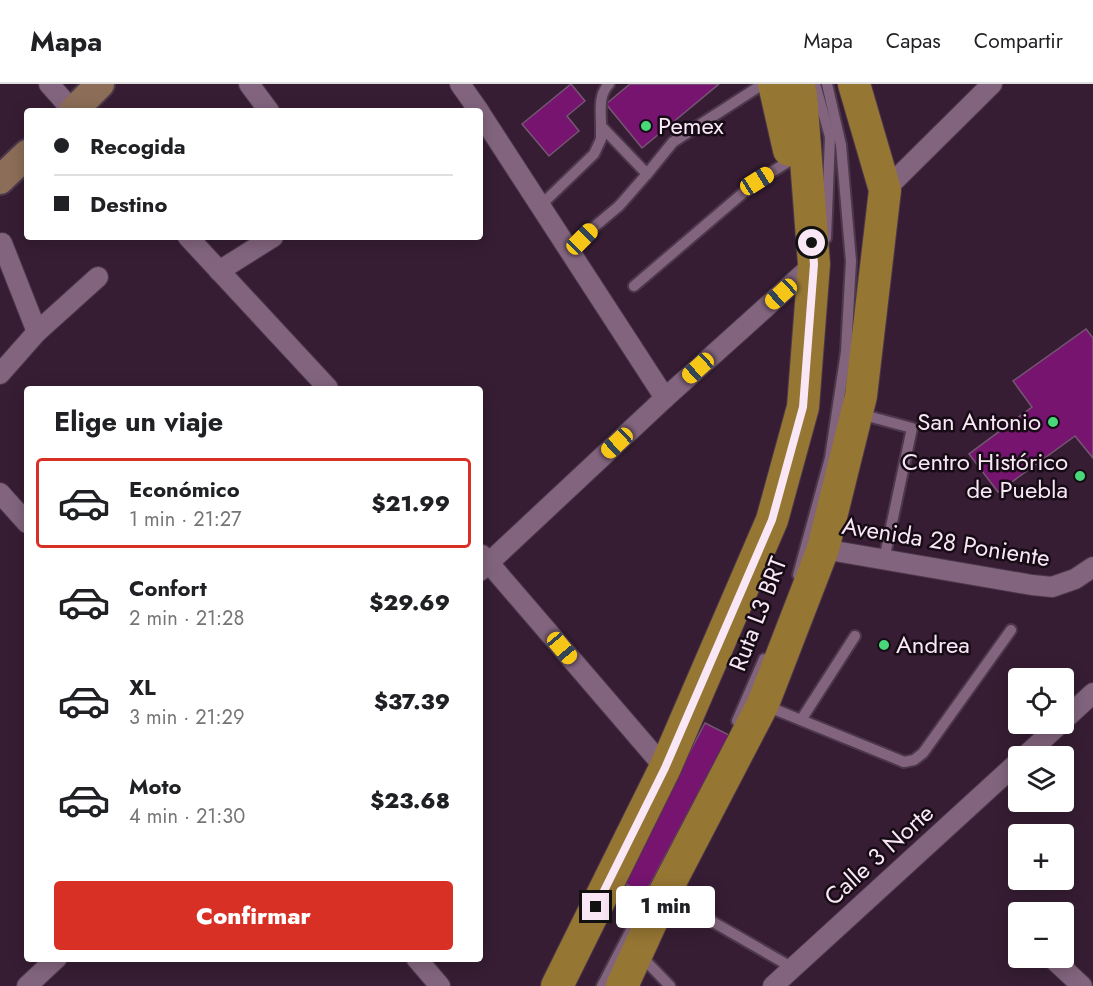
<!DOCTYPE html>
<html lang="es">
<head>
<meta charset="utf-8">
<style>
	:root { --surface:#fff; --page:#f6f6f6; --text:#202124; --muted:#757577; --line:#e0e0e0; --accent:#d93025 }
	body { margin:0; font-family:Jost,sans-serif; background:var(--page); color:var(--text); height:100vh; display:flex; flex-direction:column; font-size:22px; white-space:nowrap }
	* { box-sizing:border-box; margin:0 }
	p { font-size:20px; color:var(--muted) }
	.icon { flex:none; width:33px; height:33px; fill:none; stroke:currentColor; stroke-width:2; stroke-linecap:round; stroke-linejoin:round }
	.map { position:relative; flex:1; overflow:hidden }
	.panel { position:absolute; left:24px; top:302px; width:459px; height:576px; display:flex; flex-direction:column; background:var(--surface); border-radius:6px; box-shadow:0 3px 15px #0003 }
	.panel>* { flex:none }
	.banner { position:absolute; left:24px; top:24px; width:459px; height:132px; border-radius:6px; box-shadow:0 3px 15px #0003; display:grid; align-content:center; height:132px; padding:0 30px; background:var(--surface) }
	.buttons { position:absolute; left:1008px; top:584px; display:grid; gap:12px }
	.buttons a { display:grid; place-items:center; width:66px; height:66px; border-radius:6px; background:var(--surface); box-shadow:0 3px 15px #0003; font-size:30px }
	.end { position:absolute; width:27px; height:27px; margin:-14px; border:8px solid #f9e7f6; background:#111; box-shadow:0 0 0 3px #111 }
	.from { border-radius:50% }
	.bubble { position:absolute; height:42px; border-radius:6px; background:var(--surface); box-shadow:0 3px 15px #0003; font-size:20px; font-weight:800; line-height:42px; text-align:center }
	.car { position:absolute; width:18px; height:36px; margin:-18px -9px; border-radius:8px; box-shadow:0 0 4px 2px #0007; background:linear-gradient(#f5c518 24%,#345 0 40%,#f5c518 0 76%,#345 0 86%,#f5c518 0) }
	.banner b { display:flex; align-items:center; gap:21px; height:57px; font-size:22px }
	.banner b+b { border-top:2px solid var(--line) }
	.banner i { width:15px; height:15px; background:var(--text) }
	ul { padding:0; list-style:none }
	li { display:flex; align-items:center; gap:18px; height:90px; margin:0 12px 9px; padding:0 18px; border:3px solid transparent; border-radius:6px }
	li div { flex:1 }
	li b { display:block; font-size:22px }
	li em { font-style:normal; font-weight:800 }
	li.on { border-color:var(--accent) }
	li>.icon { width:54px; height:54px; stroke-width:1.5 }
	h2 { padding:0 30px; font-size:27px; line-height:72px }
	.action { display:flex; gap:12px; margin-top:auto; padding:12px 30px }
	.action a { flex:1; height:69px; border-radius:6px; background:var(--accent); color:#fff; font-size:24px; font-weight:800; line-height:69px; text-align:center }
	header { display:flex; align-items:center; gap:36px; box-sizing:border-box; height:84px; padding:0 30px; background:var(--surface); border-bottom:2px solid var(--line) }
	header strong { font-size:28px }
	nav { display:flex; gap:33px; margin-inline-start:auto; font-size:21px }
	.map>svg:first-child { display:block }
	.building { fill:#761470; stroke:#745770; stroke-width:1.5 }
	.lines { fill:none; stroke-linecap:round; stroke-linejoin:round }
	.service-casing { stroke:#4d384b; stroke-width:14 }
	.minor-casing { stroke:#4d384b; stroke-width:22 }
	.secondary-casing { stroke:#4d384b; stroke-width:32 }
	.primary-casing { stroke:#4d384b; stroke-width:34 }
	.service { stroke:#82647e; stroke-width:10 }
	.minor { stroke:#82647e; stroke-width:20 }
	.secondary { stroke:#8c6d58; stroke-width:28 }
	.primary { stroke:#967633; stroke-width:32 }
	.route { stroke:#f9e7f6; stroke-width:8 }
	.poi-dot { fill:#48d779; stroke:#170c16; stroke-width:2 }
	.labels { text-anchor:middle; stroke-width:5; stroke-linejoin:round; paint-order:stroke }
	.poi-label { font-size:24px; fill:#f9e7f6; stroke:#170c16; text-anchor:start }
	.street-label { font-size:24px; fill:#f9e7f6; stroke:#170c16 }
</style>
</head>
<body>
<header>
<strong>Mapa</strong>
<nav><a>Mapa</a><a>Capas</a><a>Compartir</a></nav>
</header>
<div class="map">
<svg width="1093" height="902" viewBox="0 0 1093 902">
	<rect width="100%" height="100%" fill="#361d33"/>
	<g class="building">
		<path d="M571,0L585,17L567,32L579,47L549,72L522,40Z"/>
		<path d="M630,0H719L642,64L606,20Z"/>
		<path d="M1086,245L1093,254V374L1075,352L998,408L969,370L1032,323L1013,297Z"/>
		<path d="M705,639L729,651L645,810L621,798Z"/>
	</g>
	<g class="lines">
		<g class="service-casing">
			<g id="service">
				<path d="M609,0C598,11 601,27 601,42L647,90L673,58L763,0"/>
				<path d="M815,0L830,53L826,154"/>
				<path d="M540,122L594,70L601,55V42"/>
				<path d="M570,167L594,143L619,122L647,90"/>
				<path d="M634,202L757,97L791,76"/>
				<path d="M860,330L912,344L884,476"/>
				<path d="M798,491L830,374L846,268L851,177L841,61L827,0"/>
				<path d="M764,621L904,678L914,676L923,669L1011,546"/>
				<path d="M801,636L855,552"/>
				<path d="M737,637L764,575"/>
				<path d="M666,811L793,884"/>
				<path d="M641,872L670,902"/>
				<path d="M602,902L632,844"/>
			</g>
		</g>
		<g class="minor-casing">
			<g id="minor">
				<path d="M49,0L73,27"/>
				<path d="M249,0L269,27"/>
				<path d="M460,0L479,27"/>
				<path d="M480,29L665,314"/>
				<path d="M885,106L992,0"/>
				<path d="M188,153L328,304"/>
				<path d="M2,159L37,248"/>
				<path d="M219,187L273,153"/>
				<path d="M0,290L37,248L98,193"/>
				<path d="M0,409L27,439"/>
				<path d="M823,465L1032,501L1052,503L1075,495L1093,483"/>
				<path d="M482,471L665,684"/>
				<path d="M480,487L665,314L814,180"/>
				<path d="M1064,636L1093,609"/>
				<path d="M1025,672L1061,639"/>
				<path d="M1051,873L1082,902"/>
				<path d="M416,874L440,902"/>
				<path d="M27,902L57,874"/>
				<path d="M773,902L1018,678"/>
			</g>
		</g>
		<g class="secondary-casing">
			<g id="secondary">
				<path d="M73,27L100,0"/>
				<path d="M0,96L27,70"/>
			</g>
		</g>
		<g class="primary-casing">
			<g id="primary">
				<path d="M774,0L789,66"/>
				<path d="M557,902L665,684L772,436L803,323L814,180L801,11L798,0"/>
				<path d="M622,902L664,810L763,620L823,465L861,312L885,106L854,0"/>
			</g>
		</g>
		<use href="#service" class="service"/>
		<use href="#minor" class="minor"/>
		<use href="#secondary" class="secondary"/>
		<use href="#primary" class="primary"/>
	</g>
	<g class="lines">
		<path class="route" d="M596,823L665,684L772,436L803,323L814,180L812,159"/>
	</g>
	<g class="poi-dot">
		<circle cx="646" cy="42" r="6"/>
		<circle cx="1053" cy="338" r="6"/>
		<circle cx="1080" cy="392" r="6"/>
		<circle cx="884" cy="561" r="6"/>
	</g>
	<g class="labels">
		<g class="poi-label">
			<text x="658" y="50">Pemex</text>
			<text x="1041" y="346" text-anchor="end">San Antonio</text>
			<text x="1068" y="386" text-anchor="end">Centro Histórico<tspan x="1068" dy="28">de Puebla</tspan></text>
			<text x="896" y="569">Andrea</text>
		</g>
		<g class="street-label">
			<text transform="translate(946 458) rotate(9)" y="8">Avenida 28 Poniente</text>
			<text transform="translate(758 530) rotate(-69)" y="8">Ruta L3 BRT</text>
			<text transform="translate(879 771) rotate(-42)" y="8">Calle 3 Norte</text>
		</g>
	</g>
</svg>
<div class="buttons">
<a><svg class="icon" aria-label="locate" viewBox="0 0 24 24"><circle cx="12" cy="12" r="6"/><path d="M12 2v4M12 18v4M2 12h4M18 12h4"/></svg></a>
<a><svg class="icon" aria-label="layers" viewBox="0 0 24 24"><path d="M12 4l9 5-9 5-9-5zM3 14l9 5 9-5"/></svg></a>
<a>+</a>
<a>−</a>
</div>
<i class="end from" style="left:812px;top:159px"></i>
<i class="end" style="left:596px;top:823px"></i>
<div class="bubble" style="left:616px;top:802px;width:99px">1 min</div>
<i class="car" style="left:757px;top:97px;rotate:58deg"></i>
<i class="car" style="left:582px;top:155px;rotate:45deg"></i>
<i class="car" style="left:781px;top:210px;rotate:228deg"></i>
<i class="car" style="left:698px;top:284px;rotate:228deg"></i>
<i class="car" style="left:617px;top:359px;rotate:227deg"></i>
<i class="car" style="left:562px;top:564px;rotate:140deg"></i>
<div class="banner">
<b><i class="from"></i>Recogida</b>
<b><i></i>Destino</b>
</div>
<section class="panel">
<h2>Elige un viaje</h2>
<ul>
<li class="on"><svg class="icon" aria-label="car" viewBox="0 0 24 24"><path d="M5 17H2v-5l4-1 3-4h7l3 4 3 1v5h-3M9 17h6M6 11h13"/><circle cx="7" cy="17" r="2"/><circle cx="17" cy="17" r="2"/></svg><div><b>Económico</b><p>1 min · 21:27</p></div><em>$21.99</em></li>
<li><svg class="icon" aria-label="car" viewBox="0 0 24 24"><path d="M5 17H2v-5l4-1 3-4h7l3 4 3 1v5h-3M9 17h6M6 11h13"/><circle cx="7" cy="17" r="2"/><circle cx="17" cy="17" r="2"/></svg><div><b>Confort</b><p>2 min · 21:28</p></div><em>$29.69</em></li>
<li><svg class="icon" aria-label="car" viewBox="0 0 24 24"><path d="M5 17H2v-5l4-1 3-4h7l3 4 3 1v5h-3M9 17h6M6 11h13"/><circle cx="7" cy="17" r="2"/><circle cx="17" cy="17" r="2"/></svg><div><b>XL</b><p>3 min · 21:29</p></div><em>$37.39</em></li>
<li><svg class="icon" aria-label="car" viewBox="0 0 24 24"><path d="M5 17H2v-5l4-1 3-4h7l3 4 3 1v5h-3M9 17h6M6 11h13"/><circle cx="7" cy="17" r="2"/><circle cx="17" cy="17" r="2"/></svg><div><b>Moto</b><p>4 min · 21:30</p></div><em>$23.68</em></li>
</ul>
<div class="action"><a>Confirmar</a></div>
</section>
</div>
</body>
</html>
